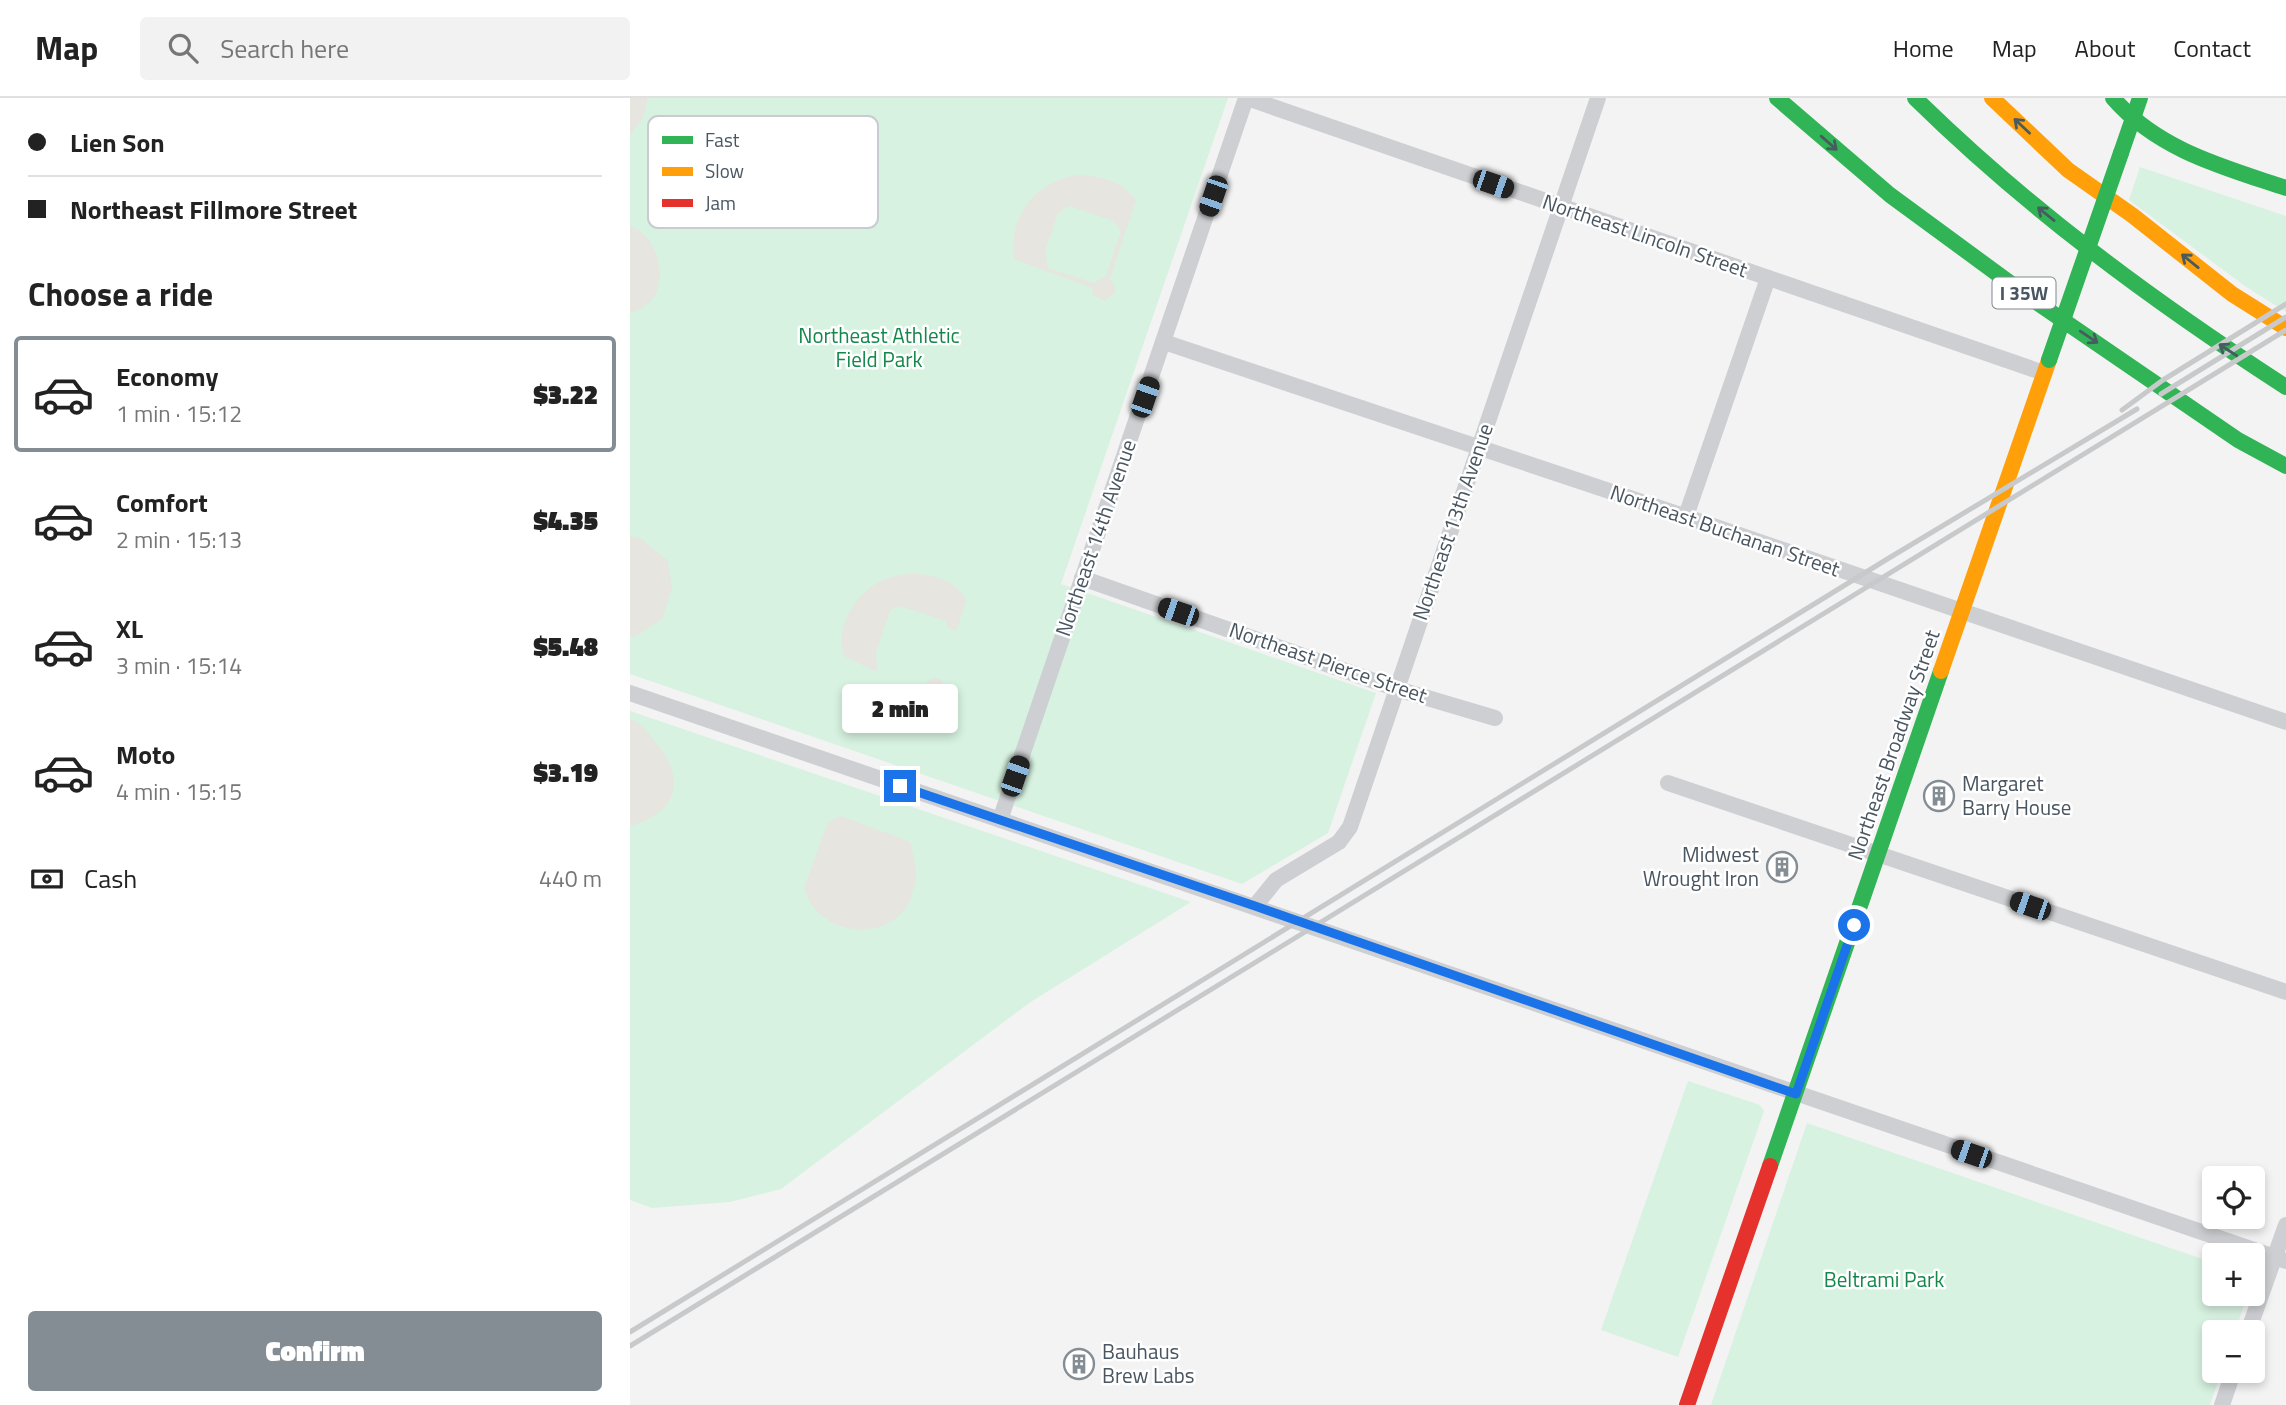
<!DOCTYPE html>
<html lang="en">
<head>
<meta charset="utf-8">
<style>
	:root { --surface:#fff; --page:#f2f2f2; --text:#222; --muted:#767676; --line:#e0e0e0; --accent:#848d94 }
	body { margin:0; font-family:"Titillium Web",sans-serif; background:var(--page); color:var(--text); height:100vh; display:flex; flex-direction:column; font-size:26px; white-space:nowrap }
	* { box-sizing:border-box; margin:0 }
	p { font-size:23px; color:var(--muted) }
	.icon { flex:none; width:38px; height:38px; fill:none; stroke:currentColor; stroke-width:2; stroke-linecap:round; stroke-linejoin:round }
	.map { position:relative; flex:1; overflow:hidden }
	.sheet { display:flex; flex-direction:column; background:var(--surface); width:630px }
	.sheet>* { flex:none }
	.hud { display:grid; align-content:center; height:154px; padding:0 28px; background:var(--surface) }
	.controls { position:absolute; left:1572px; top:1068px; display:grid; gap:14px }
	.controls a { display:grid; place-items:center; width:63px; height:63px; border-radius:7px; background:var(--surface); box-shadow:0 4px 10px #0003; font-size:35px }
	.end { position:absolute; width:32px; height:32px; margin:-16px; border:9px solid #1a73e8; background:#fff; box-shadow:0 0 0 4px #fff }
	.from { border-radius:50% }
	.bubble { position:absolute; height:49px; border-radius:7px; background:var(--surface); box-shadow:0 4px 10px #0003; font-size:23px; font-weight:800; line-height:49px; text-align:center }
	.car { position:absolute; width:21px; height:42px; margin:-21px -10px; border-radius:9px; box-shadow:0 0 5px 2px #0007; background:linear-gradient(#222 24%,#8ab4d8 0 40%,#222 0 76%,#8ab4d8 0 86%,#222 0) }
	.hud b { display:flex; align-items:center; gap:24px; height:66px; font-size:26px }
	.hud b+b { border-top:2px solid var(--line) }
	.hud i { width:18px; height:18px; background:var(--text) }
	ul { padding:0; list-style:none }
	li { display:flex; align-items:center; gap:21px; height:116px; margin:0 14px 10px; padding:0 14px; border:4px solid transparent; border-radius:7px }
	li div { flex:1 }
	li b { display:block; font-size:26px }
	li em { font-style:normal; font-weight:800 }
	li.selected { border-color:var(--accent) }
	li>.icon { width:63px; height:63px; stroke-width:1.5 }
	h2 { padding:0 28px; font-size:32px; line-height:84px }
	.pay { display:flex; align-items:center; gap:18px; height:77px; padding:0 28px; font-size:26px }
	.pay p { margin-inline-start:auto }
	.primary-button { display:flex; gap:14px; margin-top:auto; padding:14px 28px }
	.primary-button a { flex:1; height:80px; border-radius:7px; background:var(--accent); color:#fff; font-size:28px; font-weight:800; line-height:80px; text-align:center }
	header { display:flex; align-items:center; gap:42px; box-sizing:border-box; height:98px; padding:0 35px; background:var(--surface); border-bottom:2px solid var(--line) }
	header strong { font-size:33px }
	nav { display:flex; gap:38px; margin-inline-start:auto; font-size:24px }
	.search { width:490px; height:63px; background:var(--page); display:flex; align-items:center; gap:18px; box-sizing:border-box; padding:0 24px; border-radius:7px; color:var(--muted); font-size:26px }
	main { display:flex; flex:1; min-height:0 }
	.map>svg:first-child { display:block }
	.green { fill:#d7f2e1 }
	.sand { fill:#e6e5df; fill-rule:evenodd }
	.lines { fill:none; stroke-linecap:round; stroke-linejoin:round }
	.street { stroke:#cdcfd2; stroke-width:16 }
	.fast { stroke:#30b455; stroke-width:16 }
	.slow { stroke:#ff9f0a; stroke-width:16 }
	.jam { stroke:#e5322d; stroke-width:16 }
	.rail { stroke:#c8c9cb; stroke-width:5 }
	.fast-bridge { stroke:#30b455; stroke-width:16 }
	.oneway { stroke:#485b60 }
	.route { stroke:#1a73e8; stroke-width:9 }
	.labels { text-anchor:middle; stroke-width:5; stroke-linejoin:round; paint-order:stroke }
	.shield { fill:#fff; stroke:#808990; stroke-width:2 }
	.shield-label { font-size:19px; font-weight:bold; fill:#495661 }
	.street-label { font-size:21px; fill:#495661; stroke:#fff }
	.park-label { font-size:21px; fill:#14884b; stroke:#fff }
	.poi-label { font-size:21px; fill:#495661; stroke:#fff; text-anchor:start }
	.key { fill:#fff; stroke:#c8ccd0; stroke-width:2 }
	.key-label { font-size:19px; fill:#495661 }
</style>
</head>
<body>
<header>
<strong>Map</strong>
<div class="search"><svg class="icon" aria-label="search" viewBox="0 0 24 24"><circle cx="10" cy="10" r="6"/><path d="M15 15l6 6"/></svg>Search here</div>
<nav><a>Home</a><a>Map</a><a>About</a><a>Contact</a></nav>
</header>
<main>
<section class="sheet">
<div class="hud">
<b><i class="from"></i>Lien Son</b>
<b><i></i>Northeast Fillmore Street</b>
</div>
<h2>Choose a ride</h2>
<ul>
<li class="selected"><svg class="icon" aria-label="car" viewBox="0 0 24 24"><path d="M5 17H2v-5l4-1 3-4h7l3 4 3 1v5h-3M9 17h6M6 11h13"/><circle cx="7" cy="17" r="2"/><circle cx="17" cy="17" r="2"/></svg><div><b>Economy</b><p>1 min · 15:12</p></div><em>$3.22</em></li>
<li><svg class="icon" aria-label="car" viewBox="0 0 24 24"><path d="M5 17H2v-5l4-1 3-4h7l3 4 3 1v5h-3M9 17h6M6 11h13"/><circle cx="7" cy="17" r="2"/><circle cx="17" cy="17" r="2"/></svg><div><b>Comfort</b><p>2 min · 15:13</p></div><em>$4.35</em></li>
<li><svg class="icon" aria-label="car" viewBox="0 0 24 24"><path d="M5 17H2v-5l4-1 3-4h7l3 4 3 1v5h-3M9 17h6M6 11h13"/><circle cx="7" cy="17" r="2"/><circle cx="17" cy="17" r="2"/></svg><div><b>XL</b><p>3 min · 15:14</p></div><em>$5.48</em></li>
<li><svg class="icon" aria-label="car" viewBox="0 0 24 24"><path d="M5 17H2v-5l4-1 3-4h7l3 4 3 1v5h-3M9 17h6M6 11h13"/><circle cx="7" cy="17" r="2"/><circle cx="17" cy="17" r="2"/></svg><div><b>Moto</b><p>4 min · 15:15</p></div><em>$3.19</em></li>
</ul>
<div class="pay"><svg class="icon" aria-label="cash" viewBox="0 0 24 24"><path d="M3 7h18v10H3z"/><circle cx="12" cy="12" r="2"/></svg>Cash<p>440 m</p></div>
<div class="primary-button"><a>Confirm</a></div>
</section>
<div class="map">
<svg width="1656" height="1307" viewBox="0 0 1656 1307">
	<rect width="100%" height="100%" fill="#f3f3f3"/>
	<g class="green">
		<path d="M0,0H598L431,486L746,595L698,735L612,786L0,576Z"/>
		<path d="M1510,69L1656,118V214L1615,188L1499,102Z"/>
		<path d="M0,613L561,804L399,905L151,1091L100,1104L22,1110L0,1102Z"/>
		<path d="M1058,983L1130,1007L1134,1013L1048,1259L971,1232Z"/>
		<path d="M1177,1025L1584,1165V1195H1618L1605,1234H1584V1272H1592L1580,1307H1081Z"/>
	</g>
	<g class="sand">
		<path d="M0,0H17V3L13,20L0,37Z"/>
		<path d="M448,77C471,78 492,83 506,102L480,181L484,186L485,195L474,203L463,197L462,190L384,161C378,118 406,83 448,77ZM439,108L484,123L491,133L476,178L464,185L418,170L415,153L428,115Z"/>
		<path d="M0,128C26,137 38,177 23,200C18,208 9,212 0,215Z"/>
		<path d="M0,438L10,440L38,463L42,490L32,521L4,539L0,537Z"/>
		<path d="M284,475C305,478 327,482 336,503L326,533L318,530L316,523L270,508L260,512L246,554L247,574L214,558C204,530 226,495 251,483C262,478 273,476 284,475Z"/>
		<circle cx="305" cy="590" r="10"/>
		<path d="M0,621C11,624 17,633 24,642C57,680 49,714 0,728Z"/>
		<path d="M211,718L280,744C285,761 289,779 282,797C268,839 211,842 184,810C180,805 177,797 174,791L198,724Z"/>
	</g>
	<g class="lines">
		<g class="street">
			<path d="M617,0L1414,275"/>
			<path d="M534,244L1045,415L1656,624"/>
			<path d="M1056,418L1138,180"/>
			<path d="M452,480L767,591L865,620"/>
			<path d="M0,595L1656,1163"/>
			<path d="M1038,685L1656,894"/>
			<path d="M370,722L616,0"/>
			<path d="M625,808L646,782L709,744L720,729L968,0"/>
			<path d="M1618,1234L1656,1127"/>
			<path d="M1592,1307L1604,1272"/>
		</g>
		<g class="fast">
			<path d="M1147,0L1260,97L1399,199L1608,342L1656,368"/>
			<path d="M1285,0C1398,111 1523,203 1656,289"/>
			<path d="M1483,0C1528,52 1593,69 1656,90"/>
			<path d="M1491,55L1510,0"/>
			<path d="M1140,1068L1311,573"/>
		</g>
		<g class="slow">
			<path d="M1362,0L1438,72L1502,117L1602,196L1656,230"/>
			<path d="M1311,573L1419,262"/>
		</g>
		<path class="jam" d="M1057,1307L1140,1068"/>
		<g class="rail">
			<path d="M1531,296L1656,219"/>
			<path d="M1492,312L1533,282L1656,206"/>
			<path d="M0,1234L1259,460L1507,311"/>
			<path d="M0,1248L1656,232"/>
		</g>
		<path class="fast-bridge" d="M1419,262L1491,55"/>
	</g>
	<defs><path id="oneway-shaft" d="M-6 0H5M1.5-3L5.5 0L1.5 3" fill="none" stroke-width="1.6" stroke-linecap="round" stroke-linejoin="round" transform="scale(1.75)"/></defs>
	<g class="oneway">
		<use href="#oneway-shaft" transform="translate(1392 28) rotate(-137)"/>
		<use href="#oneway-shaft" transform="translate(1199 45) rotate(41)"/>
		<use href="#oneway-shaft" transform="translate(1416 116) rotate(-141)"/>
		<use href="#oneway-shaft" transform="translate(1560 163) rotate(-141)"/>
		<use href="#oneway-shaft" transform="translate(1459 239) rotate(34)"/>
		<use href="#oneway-shaft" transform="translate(1598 252) rotate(-147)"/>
	</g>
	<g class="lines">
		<path class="route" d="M270,688L625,808L1166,996L1224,827"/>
	</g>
	<defs>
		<g id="building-ring" transform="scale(1.575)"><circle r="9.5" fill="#fff" stroke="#848d94" stroke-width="1.5"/><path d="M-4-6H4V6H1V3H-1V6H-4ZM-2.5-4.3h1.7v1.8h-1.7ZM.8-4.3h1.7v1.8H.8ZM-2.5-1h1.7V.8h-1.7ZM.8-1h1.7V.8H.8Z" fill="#848d94"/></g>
	</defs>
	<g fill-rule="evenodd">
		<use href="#building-ring" x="1309" y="698"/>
		<use href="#building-ring" x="1152" y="769"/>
		<use href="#building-ring" x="449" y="1266"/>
	</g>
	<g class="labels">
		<rect class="shield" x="1362.5" y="179.5" width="63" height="31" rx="5"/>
		<g class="shield-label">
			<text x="1394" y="202">I 35W</text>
		</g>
		<g class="street-label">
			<text transform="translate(1015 138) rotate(19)" y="7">Northeast Lincoln Street</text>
			<text transform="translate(823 424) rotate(-71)" y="7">Northeast 13th Avenue</text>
			<text transform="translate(1095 433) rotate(19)" y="7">Northeast Buchanan Street</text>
			<text transform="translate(466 440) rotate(-71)" y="7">Northeast 14th Avenue</text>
			<text transform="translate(698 565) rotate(19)" y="7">Northeast Pierce Street</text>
			<text transform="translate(1264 647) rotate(-71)" y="7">Northeast Broadway Street</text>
		</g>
		<g class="park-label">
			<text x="249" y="245">Northeast Athletic<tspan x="249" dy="24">Field Park</tspan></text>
			<text x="1254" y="1189">Beltrami Park</text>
		</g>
		<g class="poi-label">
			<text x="1332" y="693">Margaret<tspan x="1332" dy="24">Barry House</tspan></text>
			<text x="1129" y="764" text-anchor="end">Midwest<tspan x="1129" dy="24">Wrought Iron</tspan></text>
			<text x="472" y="1261">Bauhaus<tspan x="472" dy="24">Brew Labs</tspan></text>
		</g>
	</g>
	<rect x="18" y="18" width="230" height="112" rx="10" class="key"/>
	<rect x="32" y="38" width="31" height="8" fill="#30b455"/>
	<rect x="32" y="69" width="31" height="9" fill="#ff9f0a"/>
	<rect x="32" y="101" width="31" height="8" fill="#e5322d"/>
	<g class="key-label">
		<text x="75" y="49">Fast</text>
		<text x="75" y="80">Slow</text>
		<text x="75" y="112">Jam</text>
	</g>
</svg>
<div class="controls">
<a><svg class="icon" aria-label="locate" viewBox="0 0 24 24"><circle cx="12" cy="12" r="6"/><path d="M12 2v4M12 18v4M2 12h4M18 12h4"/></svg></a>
<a>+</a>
<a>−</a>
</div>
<i class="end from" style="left:1224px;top:827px"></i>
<i class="end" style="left:270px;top:688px"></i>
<div class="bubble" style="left:212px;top:586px;width:116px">2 min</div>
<i class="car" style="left:863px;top:86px;rotate:109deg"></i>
<i class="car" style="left:583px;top:98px;rotate:199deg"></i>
<i class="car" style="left:515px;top:299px;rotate:19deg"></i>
<i class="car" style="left:548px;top:514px;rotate:289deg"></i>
<i class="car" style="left:385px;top:678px;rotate:19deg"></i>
<i class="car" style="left:1400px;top:808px;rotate:289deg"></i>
<i class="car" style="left:1341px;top:1056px;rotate:289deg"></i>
</div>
</main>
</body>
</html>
